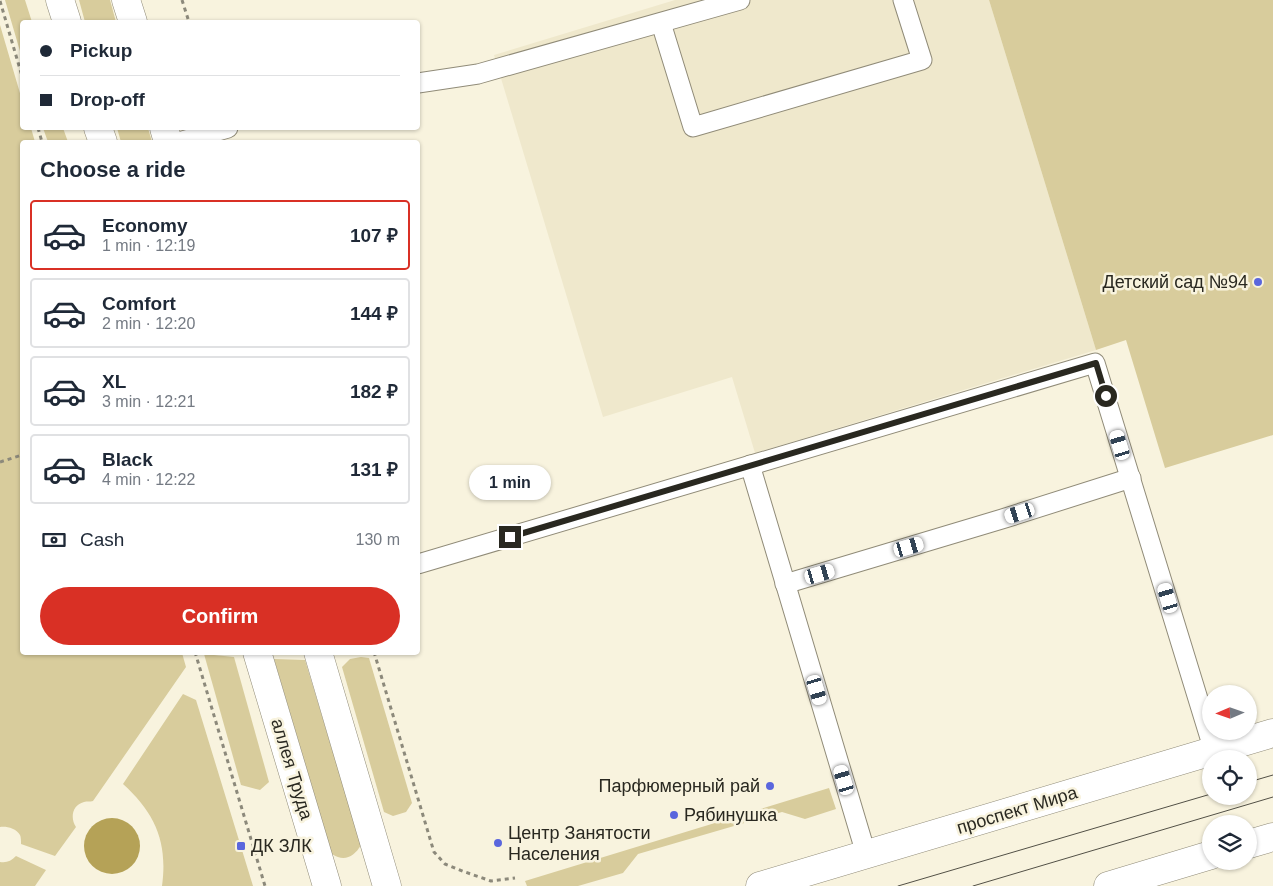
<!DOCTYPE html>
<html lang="en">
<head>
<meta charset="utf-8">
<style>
	:root { --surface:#fff; --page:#f6f6f7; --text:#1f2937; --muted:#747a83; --line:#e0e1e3; --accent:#d93025 }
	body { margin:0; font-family:Arial,sans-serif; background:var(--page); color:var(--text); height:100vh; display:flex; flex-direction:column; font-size:19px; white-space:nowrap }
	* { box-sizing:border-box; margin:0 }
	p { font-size:16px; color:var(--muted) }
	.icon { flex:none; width:28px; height:28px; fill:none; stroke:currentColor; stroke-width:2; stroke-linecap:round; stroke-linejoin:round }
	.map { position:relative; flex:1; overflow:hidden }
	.sheet { position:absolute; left:20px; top:140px; width:400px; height:515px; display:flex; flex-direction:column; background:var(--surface); border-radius:5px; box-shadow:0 1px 4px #0004 }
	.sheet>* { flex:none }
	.guide { position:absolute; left:20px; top:20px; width:400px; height:110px; border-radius:5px; box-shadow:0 1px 4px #0004; display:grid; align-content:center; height:110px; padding:0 20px; background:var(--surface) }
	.needle { width:32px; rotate:268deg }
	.tools { position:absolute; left:1202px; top:685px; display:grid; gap:10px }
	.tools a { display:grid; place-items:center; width:55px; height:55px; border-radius:50%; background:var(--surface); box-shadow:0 1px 4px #0004; font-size:25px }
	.end { position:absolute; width:22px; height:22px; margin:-11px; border:6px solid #292820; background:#fff; box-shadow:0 0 0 2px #fff }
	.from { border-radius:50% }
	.bubble { position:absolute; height:35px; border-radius:18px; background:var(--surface); box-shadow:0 1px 4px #0004; font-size:16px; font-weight:700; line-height:35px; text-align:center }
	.car { position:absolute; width:15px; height:30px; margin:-15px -8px; border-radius:6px; box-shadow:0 0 4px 1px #0007; background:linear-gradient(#fff 24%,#345 0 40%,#fff 0 76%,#345 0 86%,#fff 0) }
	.guide b { display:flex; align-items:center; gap:18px; height:48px; font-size:19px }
	.guide b+b { border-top:1px solid var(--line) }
	.guide i { width:12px; height:12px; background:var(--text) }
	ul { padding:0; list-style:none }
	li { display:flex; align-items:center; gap:15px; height:70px; margin:0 10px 8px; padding:0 10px; border:2px solid var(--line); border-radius:5px }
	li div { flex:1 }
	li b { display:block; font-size:19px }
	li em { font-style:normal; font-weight:700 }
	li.current { border-color:var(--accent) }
	li>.icon { width:45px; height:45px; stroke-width:1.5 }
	h2 { padding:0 20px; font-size:22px; line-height:60px }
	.pay { display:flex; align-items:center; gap:12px; height:55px; padding:0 20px; font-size:19px }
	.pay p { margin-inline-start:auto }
	.action { display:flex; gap:10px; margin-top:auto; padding:10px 20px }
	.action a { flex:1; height:58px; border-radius:30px; background:var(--accent); color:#fff; font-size:20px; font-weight:700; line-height:58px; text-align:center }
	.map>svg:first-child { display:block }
	.built { fill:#efe8cc }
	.green { fill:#d8cc9c }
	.water { fill:#b5a257 }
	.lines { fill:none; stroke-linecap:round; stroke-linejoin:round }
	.service-casing { stroke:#908b78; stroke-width:21 }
	.secondary-casing { stroke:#908b78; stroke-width:29 }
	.path { stroke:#8c897b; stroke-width:3; stroke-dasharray:4 4; stroke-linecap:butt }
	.service { stroke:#fff; stroke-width:19 }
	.secondary { stroke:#fff; stroke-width:28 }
	.tram { stroke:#525046; stroke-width:1 }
	.route { stroke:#292820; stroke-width:6 }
	.poi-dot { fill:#5a66dd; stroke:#f8f3de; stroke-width:2 }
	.labels { text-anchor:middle; stroke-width:5; stroke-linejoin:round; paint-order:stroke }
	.poi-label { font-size:18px; fill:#292820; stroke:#f8f3de; text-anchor:start }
	.street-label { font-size:18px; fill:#292820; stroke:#f8f3de }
</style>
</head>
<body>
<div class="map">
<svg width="1273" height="886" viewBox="0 0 1273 886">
	<rect width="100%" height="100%" fill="#f8f3de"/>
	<path class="built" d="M675,0H989L1096,350L755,453L732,377L603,417L494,55Z"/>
	<g class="green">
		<path d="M5,0H25L32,22H22V58Z"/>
		<path d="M79,0H110L116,22H85Z"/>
		<path d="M989,0H1273V435L1165,468L1126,340L1096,350Z"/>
		<path d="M0,25L22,100V128H31L35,142H22V652L182,653L186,667L93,801C90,802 87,801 84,802C72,805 70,818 76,827L55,856L21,844C21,841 21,837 20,835C16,828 6,826 0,827Z"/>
		<path d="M43,128H63L68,142H48Z"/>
		<path d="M117,128H148L152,142H121Z"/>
		<path d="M204,654L234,657L269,782L260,790L241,785Z"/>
		<path d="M361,657L369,658L412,803L406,812L393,816L384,812L342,667L350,659Z"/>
		<path d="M274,659L305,660L361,845C354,857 344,862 332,854Z"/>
		<path d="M183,694L196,700L253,886H162C168,842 155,813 123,784Z"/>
		<path d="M829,788L836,809L805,819L782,812L638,854L623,873L578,886H527L525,881Z"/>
		<path d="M16,856L46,870L35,886H0V862C7,863 11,861 16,856Z"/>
	</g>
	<circle class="water" cx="112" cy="846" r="28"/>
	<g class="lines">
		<g class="service-casing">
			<g id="service">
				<path d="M661,23L693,127L922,60L903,0"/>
				<path d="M418,83L478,74L740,0"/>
				<path d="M179,142L228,128"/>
				<path d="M750,465L866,854"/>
				<path d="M418,564L1095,363L1214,751"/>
				<path d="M785,584L1002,519L1131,478"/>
			</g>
		</g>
		<g class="secondary-casing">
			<g id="secondary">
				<path d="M60,0L67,22"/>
				<path d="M126,0L133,22"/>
				<path d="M98,128L103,142"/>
				<path d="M164,128L168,142"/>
				<path d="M257,652L327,886"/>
				<path d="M318,652L387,886"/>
				<path d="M1249,844L1273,837"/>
				<path d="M760,886L1273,733"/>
				<path d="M1108,886L1211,855"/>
			</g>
		</g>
		<g class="path">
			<path d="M182,0L189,22"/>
			<path d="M0,1L22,76"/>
			<path d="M38,128L42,142"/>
			<path d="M0,462L22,455"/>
			<path d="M195,652L265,886"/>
			<path d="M374,652L434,852L445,864L465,872L491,881L515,878"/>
		</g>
		<use href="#service" class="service"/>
		<use href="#secondary" class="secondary"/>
		<g class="tram">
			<path d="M1249,782L1273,775"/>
			<path d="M898,886L1211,794"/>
			<path d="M973,886L1273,797"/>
		</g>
	</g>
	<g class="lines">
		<path class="route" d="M510,537L1096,363L1106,396"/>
	</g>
	<g class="poi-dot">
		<circle cx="1258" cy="282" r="5"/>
		<circle cx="770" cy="786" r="5"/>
		<circle cx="674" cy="815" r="5"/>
		<circle cx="498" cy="843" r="5"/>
		<rect x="236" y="841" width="10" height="10" rx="2.5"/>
	</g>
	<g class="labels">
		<g class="poi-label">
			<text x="1248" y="288" text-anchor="end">Детский сад №94</text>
			<text x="760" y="792" text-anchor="end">Парфюмерный рай</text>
			<text x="684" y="821">Рябинушка</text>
			<text x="508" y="839">Центр Занятости<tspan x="508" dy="21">Населения</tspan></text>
			<text x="251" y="852">ДК ЗЛК</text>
		</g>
		<g class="street-label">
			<text transform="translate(292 769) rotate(73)" y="6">аллея Труда</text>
			<text transform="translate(1017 810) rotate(-17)" y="6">проспект Мира</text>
		</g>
	</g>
</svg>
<div class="tools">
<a><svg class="needle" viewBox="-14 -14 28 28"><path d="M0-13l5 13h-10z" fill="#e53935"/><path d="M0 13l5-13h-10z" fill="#747a83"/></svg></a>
<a><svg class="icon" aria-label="locate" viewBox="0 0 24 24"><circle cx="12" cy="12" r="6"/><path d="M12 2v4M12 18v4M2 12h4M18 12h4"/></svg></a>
<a><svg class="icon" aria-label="layers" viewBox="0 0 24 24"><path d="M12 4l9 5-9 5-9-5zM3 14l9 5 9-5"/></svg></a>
</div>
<i class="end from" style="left:1106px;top:396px"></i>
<i class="end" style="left:510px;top:537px"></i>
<div class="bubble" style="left:469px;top:465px;width:82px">1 min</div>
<i class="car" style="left:1120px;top:445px;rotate:343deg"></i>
<i class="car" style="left:1020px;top:513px;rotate:252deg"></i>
<i class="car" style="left:909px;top:547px;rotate:74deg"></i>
<i class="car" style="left:820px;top:574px;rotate:74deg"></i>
<i class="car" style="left:1168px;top:598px;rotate:343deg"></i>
<i class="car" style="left:817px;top:690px;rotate:163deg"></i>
<i class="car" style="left:844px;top:780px;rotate:343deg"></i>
<div class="guide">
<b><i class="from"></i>Pickup</b>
<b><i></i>Drop-off</b>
</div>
<section class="sheet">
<h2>Choose a ride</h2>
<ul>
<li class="current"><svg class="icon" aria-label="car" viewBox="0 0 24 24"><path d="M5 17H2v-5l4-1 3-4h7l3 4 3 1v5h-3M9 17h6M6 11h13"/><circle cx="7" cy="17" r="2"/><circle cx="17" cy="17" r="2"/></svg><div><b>Economy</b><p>1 min · 12:19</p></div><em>107 ₽</em></li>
<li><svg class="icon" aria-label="car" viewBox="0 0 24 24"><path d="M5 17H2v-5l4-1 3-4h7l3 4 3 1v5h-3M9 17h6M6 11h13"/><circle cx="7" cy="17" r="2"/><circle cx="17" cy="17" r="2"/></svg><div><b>Comfort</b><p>2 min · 12:20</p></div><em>144 ₽</em></li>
<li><svg class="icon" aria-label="car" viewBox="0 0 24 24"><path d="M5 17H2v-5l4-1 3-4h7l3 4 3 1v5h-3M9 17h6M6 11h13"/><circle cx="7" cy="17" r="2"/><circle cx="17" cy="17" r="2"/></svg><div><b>XL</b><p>3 min · 12:21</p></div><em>182 ₽</em></li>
<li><svg class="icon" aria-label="car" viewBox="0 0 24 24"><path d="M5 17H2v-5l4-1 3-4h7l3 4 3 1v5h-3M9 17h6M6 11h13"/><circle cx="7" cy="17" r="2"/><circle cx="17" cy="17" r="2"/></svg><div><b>Black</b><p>4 min · 12:22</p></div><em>131 ₽</em></li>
</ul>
<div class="pay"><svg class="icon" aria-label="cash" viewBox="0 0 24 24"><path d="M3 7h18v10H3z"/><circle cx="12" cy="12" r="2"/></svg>Cash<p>130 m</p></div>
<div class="action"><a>Confirm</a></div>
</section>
</div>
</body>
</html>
